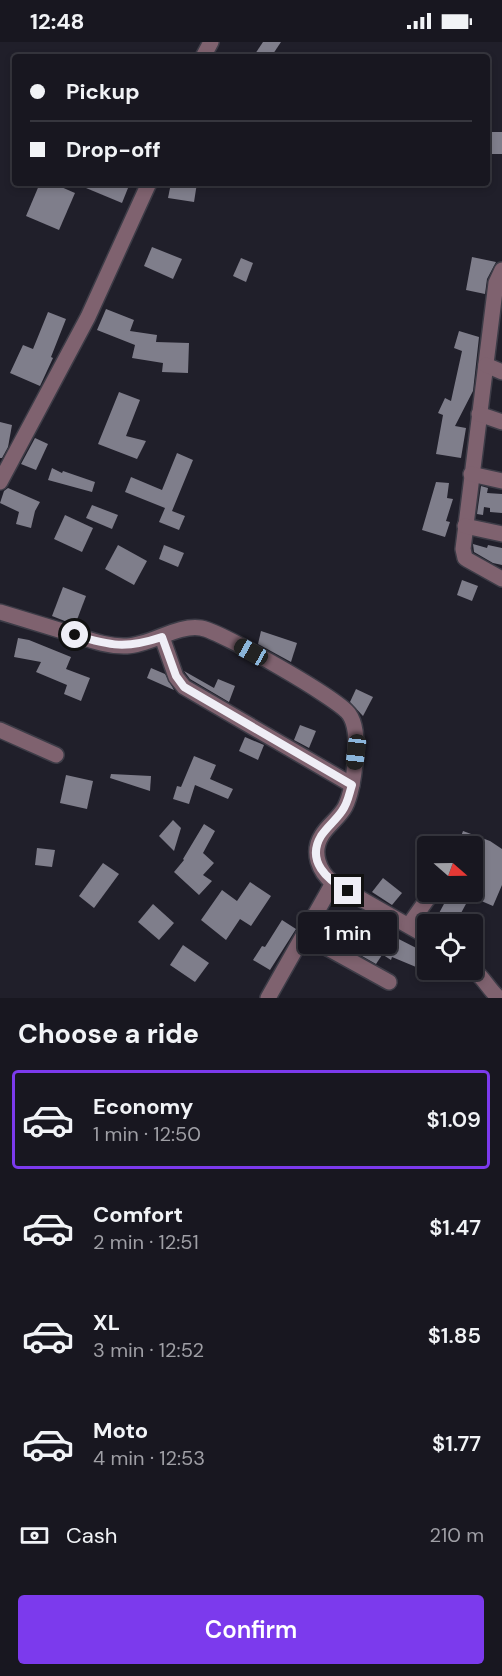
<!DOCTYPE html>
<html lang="en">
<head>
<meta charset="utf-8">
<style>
	:root { --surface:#181720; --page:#25242d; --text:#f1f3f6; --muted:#9f9fa5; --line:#36363e; --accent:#7c3aed }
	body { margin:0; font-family:"DM Sans",sans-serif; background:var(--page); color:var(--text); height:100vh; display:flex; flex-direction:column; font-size:22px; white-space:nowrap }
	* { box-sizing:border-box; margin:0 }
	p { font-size:20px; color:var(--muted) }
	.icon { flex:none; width:33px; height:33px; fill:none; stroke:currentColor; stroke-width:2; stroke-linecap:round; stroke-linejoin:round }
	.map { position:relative; height:956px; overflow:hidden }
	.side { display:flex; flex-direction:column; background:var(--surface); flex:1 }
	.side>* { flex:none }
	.guide { position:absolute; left:12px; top:12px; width:478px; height:132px; border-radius:6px; box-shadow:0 3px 9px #0003,0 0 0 2px var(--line); display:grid; align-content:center; height:132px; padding:0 18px; background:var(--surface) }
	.needle { width:39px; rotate:110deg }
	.fabs { position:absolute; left:417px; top:794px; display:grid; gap:12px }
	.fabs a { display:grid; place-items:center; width:66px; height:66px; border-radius:6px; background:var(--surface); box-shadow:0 3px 9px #0003,0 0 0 2px var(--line); font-size:30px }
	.end { position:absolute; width:27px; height:27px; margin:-14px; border:8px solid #efeef6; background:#111; box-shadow:0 0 0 3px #111 }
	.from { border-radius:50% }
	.bubble { position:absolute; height:42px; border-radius:6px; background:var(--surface); box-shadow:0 3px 9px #0003,0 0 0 2px var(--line); font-size:20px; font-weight:600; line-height:42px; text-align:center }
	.car { position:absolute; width:18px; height:36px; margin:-18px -9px; border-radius:8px; box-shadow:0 0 4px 2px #0007; background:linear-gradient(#222 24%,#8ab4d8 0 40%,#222 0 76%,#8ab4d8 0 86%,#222 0) }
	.guide b { display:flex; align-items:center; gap:21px; height:57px; font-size:22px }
	.guide b+b { border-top:2px solid var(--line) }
	.guide i { width:15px; height:15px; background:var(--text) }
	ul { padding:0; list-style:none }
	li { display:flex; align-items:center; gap:18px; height:99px; margin:0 12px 9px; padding:0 6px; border:3px solid transparent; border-radius:6px }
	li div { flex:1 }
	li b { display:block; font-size:22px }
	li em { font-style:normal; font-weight:600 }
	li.on { border-color:var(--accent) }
	li>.icon { width:54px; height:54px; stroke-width:1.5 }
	h2 { padding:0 18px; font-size:27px; line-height:72px }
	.pay { display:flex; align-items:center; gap:15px; height:66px; padding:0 18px; font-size:22px }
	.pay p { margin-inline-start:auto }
	.button { display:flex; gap:12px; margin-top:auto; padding:12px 18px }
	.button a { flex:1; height:69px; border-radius:6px; background:var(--accent); color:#fff; font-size:24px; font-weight:600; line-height:69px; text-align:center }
	.status { display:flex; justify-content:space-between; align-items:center; height:42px; padding:0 30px; background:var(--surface); direction:ltr }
	.status svg { height:16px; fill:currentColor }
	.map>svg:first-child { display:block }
	.building { fill:#7f7e8b }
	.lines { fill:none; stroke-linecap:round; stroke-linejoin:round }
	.minor-casing { stroke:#3d3c47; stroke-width:18 }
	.minor { stroke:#7f626f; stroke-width:15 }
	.route { stroke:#efeef6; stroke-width:8 }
</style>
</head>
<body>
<div class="status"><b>12:48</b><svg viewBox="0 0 49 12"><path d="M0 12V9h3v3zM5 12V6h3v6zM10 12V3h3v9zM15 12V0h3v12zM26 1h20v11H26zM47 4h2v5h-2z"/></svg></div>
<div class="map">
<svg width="502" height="956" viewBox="0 0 502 956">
	<rect width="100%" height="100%" fill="#201f2a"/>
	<g class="building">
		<path d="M263,0H281L271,15H253Z"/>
		<rect x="488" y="90" width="14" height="22"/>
		<path d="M40,141H52L75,151L59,188L26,174Z"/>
		<path d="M74,141H130L122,161Z"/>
		<path d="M171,141H197L194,160L168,156Z"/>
		<path d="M152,205L182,217L173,237L144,224Z"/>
		<path d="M472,215L496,220L487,237L485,252L466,248Z"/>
		<path d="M241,216L253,221L246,240L233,234Z"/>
		<path d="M106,267L134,278L130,289L157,293L156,300L189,301L188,331L162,330L163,321L132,316L135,303L97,288Z"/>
		<path d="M48,270L66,277L51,315L53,316L40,344L10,331L23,303L33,307Z"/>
		<path d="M459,289L479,295L473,349L455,384L466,386L461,416L436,412L443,373L438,371L445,356L451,359L462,309L454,306Z"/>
		<path d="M119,350L140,358L126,394L146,399L137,417L98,402Z"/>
		<path d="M0,380L12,383L8,405L2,416H0Z"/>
		<path d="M35,396L48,402L36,428L21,422Z"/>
		<path d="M177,411L193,418L172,469L185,474L179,488L159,480L165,466L125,450L131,435L162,448Z"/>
		<path d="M52,426L62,431L63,429L95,440L92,450L48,438Z"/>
		<path d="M436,440L449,441L447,456L453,457L446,479L450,480L445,495L422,488Z"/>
		<path d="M481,444L488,446L487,451L502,452V471L490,470V466L484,465L483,473L477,472Z"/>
		<path d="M8,446L40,460L35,469L31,486L16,482L19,470L0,461L4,449Z"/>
		<path d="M92,463L118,473L112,487L86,476Z"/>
		<path d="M65,473L93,486L82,510L54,497Z"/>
		<path d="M473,502L487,506L488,503L502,506V523L493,521L474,510Z"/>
		<path d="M118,503L147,519L134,543L105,527Z"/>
		<path d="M164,503L184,511L178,525L159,517Z"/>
		<path d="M462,538L478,544L472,559L457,553Z"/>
		<path d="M63,545L86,554L75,583L52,574Z"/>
		<path d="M261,589L297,601L291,620L258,602Z"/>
		<path d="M18,596L29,598L71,615L66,627L90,636L81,659L64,652L67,643L36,630L41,620L14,615Z"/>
		<path d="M151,626L165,632L174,648L147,636Z"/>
		<path d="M184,629L214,646L218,637L235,644L229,660L190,637Z"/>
		<path d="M356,647L373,655L363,674L350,660Z"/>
		<path d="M300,683L316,689L309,706L294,698Z"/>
		<path d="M245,695L264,703L258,718L239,709Z"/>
		<path d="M194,714L216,723L210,737L233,747L228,757L195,743L189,762L173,757L177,744L181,745Z"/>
		<path d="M111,732L151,734L150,749L110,736Z"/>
		<path d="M66,733L93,739L87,767L60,761Z"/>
		<path d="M173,778L181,786L174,809L159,794Z"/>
		<path d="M204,782L215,789L203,811L214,821L203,833L212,839L199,853L174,830L184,818L183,817Z"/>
		<path d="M463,789L490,799L502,807V843L493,864L472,855V851L455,882L438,873L451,849H472V816L479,807L459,800Z"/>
		<path d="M37,806L55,808L52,825L35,823Z"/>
		<path d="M103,821L119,832L94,866L79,854Z"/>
		<path d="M383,836L402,851L392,863L372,850Z"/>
		<path d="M250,840L271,854L251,884L240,877L226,898L201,878L222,848L237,859Z"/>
		<path d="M153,862L174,881L159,898L138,880Z"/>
		<path d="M282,878L296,887L270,928L253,918L262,904L265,905Z"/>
		<path d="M385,890L428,912V925L417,921L416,925L392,915L391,918L374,907Z"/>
		<path d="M183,903L209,921L195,940L170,923Z"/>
		<path d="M368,904L382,913L376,922L362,914Z"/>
	</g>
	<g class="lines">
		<g class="minor-casing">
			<g id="minor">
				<path d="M203,15L211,0"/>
				<path d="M502,228L496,241L463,507L465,516L468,518L502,537"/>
				<path d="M486,323L502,330"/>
				<path d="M479,372L502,380"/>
				<path d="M471,432L502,439"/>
				<path d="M0,440L88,275L149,141"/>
				<path d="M465,484L502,492"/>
				<path d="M0,570C23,577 46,584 69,591C88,597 107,605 127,604C151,603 178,582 201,586C220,589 339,657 349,672C356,682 356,696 356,708C355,726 353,749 345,765C339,776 328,783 322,793C311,810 319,830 333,841L428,895"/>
				<path d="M162,595L176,635L184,645L352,743"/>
				<path d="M0,688L56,713"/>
				<path d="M409,883L433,849"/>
				<path d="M304,893L389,940"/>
				<path d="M472,927C484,935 488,947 499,956"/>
				<path d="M268,956L333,841"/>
			</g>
		</g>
		<use href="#minor" class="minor"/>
	</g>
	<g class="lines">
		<path class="route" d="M75,593C111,604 126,607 162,595L176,634L184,645L352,743C349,752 348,761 342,769C336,778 327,785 321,794C306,819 327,838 348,849"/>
	</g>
</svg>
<div class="fabs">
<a><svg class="needle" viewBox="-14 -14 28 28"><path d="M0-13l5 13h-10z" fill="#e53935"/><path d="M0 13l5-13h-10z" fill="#9f9fa5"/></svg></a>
<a><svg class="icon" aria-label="locate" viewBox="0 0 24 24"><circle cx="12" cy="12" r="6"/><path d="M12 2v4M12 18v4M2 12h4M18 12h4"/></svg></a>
</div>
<i class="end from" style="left:75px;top:593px"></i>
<i class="end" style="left:348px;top:849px"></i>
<div class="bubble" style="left:298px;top:870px;width:99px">1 min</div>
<i class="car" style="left:251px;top:610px;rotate:299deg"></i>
<i class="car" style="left:356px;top:710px;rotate:187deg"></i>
<div class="guide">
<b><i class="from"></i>Pickup</b>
<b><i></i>Drop-off</b>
</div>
</div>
<section class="side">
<h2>Choose a ride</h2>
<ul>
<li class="on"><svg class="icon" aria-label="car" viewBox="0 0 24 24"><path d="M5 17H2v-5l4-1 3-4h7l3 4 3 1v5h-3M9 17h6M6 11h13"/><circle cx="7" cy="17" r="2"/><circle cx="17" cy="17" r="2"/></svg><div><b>Economy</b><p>1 min · 12:50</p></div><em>$1.09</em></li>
<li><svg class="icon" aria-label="car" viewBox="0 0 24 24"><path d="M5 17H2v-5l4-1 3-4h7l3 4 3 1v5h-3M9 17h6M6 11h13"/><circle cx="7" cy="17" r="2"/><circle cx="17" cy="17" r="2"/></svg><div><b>Comfort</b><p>2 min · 12:51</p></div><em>$1.47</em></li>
<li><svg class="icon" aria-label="car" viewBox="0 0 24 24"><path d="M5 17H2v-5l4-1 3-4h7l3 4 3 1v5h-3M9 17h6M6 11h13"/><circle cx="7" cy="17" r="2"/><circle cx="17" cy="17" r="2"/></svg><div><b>XL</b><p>3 min · 12:52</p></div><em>$1.85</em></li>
<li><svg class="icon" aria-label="car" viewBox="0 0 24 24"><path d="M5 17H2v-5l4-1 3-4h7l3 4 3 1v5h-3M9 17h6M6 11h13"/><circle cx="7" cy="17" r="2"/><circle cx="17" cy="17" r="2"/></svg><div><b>Moto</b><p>4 min · 12:53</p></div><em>$1.77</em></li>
</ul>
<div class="pay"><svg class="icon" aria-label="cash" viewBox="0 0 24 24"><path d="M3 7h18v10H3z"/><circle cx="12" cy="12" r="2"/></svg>Cash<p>210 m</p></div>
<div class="button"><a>Confirm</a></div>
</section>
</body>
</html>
